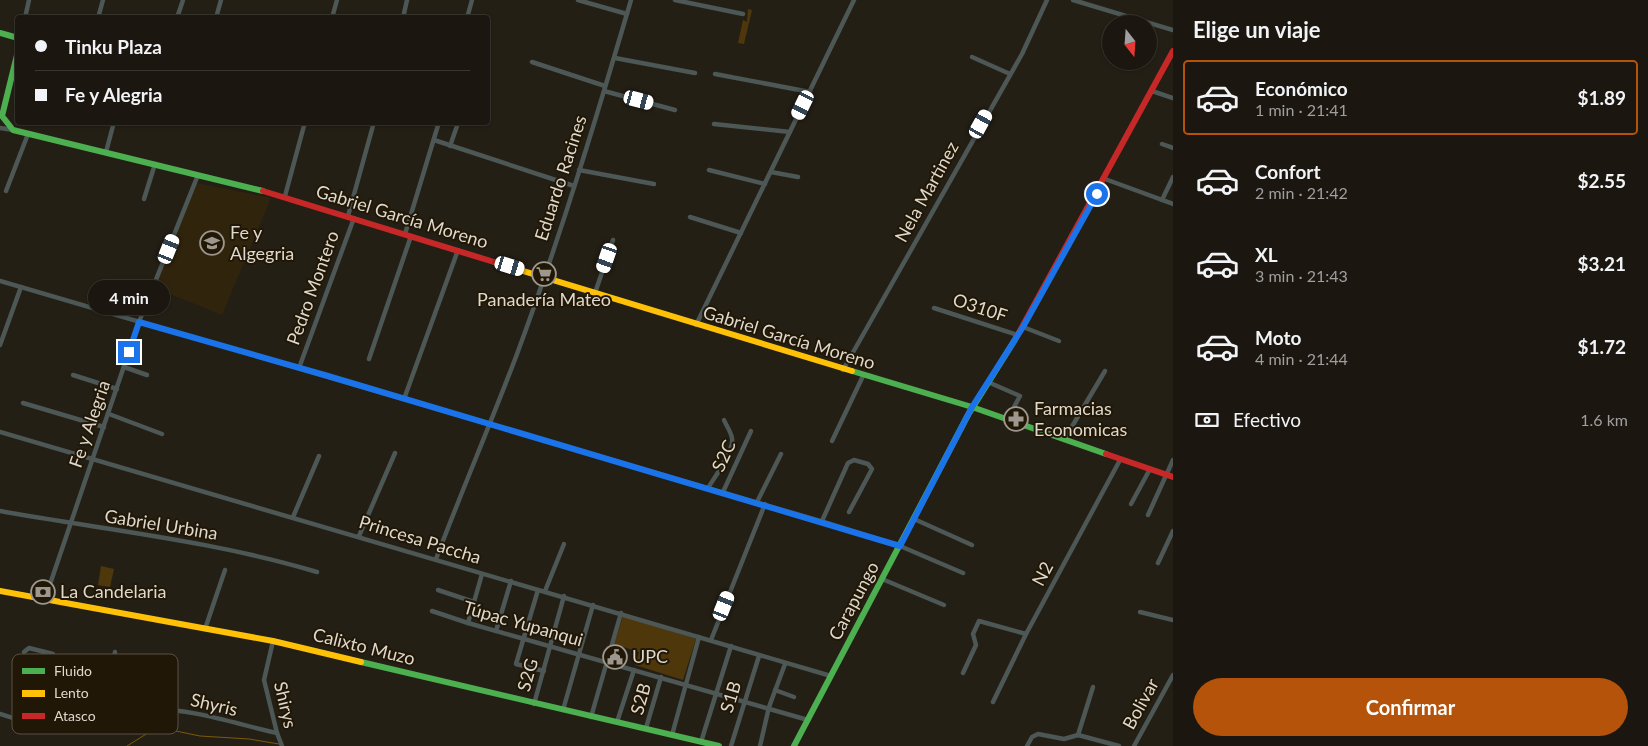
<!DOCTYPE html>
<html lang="es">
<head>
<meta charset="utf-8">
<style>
	:root { --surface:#1b1710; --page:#242019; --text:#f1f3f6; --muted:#a09f9f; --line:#393630; --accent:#b45309 }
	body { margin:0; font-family:Lato,sans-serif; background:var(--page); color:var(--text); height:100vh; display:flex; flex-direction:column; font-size:19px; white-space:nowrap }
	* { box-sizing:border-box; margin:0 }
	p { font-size:16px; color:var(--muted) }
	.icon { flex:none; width:28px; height:28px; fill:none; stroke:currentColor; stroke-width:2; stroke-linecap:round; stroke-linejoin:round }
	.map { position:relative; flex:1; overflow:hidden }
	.details { display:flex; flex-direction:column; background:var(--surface); width:475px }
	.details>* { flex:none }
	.guide { position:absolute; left:15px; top:15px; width:475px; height:110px; border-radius:5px; box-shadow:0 1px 4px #0004,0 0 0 1px var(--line); display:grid; align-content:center; height:110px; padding:0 20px; background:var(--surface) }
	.needle { width:32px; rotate:163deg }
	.controls { position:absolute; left:1102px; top:15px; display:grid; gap:10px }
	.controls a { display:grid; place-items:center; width:55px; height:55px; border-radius:50%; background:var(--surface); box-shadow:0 1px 4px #0004,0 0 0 1px var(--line); font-size:25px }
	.end { position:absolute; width:22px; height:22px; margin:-11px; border:6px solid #1a73e8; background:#fff; box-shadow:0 0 0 2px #fff }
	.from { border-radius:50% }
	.bubble { position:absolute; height:35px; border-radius:18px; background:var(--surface); box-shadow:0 1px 4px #0004,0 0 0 1px var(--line); font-size:16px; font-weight:700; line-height:35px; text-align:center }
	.car { position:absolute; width:15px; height:30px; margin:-15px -8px; border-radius:6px; box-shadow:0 0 4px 1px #0007; background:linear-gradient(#fff 24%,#345 0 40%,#fff 0 76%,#345 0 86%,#fff 0) }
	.guide b { display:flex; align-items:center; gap:18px; height:48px; font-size:19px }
	.guide b+b { border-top:1px solid var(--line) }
	.guide i { width:12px; height:12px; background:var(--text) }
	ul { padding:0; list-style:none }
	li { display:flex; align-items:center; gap:15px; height:75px; margin:0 10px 8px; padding:0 10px; border:2px solid transparent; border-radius:5px }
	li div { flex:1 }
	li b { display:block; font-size:19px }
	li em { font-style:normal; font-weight:700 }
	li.current { border-color:var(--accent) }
	li>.icon { width:45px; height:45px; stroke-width:1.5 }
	h2 { padding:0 20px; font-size:22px; line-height:60px }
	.pay { display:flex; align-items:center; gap:12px; height:55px; padding:0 20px; font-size:19px }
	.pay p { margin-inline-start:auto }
	.action { display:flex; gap:10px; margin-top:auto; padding:10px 20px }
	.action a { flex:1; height:58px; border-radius:30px; background:var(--accent); color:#fff; font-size:20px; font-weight:700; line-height:58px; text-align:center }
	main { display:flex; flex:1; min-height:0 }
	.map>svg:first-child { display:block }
	.built { fill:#30240d }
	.green { fill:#4e380b }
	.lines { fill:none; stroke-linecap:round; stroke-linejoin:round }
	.stream { stroke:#7d5906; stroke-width:1 }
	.street { stroke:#4c5756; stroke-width:4.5 }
	.fast { stroke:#4caf50; stroke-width:6 }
	.slow { stroke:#ffc107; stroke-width:6 }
	.jam { stroke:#c62828; stroke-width:6 }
	.route { stroke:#1a73e8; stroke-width:6 }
	.labels { text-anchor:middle; stroke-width:4; stroke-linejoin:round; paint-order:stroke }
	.street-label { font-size:18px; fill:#dfd8cd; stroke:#211706 }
	.poi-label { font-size:18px; fill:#dfd8cd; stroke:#211706; text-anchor:start }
	.key { fill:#211706; stroke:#5a5142; stroke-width:1 }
	.key-label { font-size:14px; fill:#dfd8cd }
</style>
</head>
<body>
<main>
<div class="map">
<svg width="1173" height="746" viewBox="0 0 1173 746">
	<rect width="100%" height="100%" fill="#241f15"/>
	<path class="built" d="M196,183L271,198L222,315L153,287Z"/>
	<g class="green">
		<path d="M748,9L752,10L744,44L738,43L743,20L747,22Z"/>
		<path d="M101,566L114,569L110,587L98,585Z"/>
		<path d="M623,616L696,639L683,680L635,665L639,652L614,644Z"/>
	</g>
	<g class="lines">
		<path class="stream" d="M127,746L151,731L171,730L200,736L249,739L279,744"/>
		<g class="street">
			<path d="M578,0L627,14"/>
			<path d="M675,0L743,14"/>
			<path d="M1073,0L1173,30"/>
			<path d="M25,18L29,0"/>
			<path d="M98,18L103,0"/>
			<path d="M177,18L183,0"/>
			<path d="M216,18L221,0"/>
			<path d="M332,18L337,0"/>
			<path d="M403,18L407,0"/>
			<path d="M467,18L472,0"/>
			<path d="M972,57L1010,74"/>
			<path d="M615,58L695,73"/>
			<path d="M532,62L605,86"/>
			<path d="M715,74L810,92"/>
			<path d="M604,91L675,110"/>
			<path d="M1152,91L1173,98"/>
			<path d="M714,124L790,132"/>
			<path d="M0,128L13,130"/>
			<path d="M434,140L574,186"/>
			<path d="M1162,144L1173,148"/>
			<path d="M450,146L457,126"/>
			<path d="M106,152L114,122"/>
			<path d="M579,170L654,184"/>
			<path d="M709,170L765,184"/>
			<path d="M771,172L798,177"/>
			<path d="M1105,179L1173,204"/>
			<path d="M6,191L28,134"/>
			<path d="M285,196L305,122"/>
			<path d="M144,199L155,164"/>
			<path d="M1162,200L1173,177"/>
			<path d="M348,216L374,122"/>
			<path d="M690,217L741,233"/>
			<path d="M405,234L439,122"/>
			<path d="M0,281L827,523L900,546L963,573"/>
			<path d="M595,293L613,240"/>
			<path d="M934,308L1018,335"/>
			<path d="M696,325L854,0"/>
			<path d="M1023,327L1059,341"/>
			<path d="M0,345L21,287"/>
			<path d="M369,359L411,236"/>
			<path d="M124,367L147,375"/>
			<path d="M299,368L354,218"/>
			<path d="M843,370L1022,54L1047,0"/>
			<path d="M73,375L117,389"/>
			<path d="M988,382L1020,396L1007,420"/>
			<path d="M404,399L458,250"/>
			<path d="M23,403L104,427"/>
			<path d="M109,414L162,434"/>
			<path d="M0,432L831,676"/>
			<path d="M1064,440L1105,371"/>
			<path d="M832,441L863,376"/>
			<path d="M708,488C714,478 735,450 732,438C731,432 726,425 724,420"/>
			<path d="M723,492L751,431"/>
			<path d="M757,502L781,454"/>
			<path d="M1131,504L1150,469"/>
			<path d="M0,511C106,530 214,541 317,572"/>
			<path d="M1148,515L1173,460"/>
			<path d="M293,517L319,456"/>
			<path d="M914,519L972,545"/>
			<path d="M822,521L848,463L854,460L868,464L872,469L849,512"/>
			<path d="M359,536L395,453"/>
			<path d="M436,559C462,490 491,423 517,354C560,238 596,119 631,0"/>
			<path d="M1158,563L1173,531"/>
			<path d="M882,579L944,605"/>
			<path d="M438,590L474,602"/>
			<path d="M538,590L516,664L544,671"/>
			<path d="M545,591L564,544"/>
			<path d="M45,599L139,322L198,175"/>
			<path d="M432,611L468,623L808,720"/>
			<path d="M1140,612L1173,620"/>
			<path d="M468,623L482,574"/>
			<path d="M205,629L225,570"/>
			<path d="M496,631L511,581"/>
			<path d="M711,640L765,504"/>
			<path d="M273,641L264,680L277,733L282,746"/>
			<path d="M24,652L29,648L53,654L50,667"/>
			<path d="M963,673L976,645L973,634L979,621L1026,634"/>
			<path d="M775,690L794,697"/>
			<path d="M993,702L1026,634L1120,460"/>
			<path d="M534,704L564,596"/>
			<path d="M563,710L593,605"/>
			<path d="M0,714C30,723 54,734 86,726C108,721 129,709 152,709C194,709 236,724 277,733"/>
			<path d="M591,717L621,613"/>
			<path d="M21,720L44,652"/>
			<path d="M101,721L115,652"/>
			<path d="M617,722L634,670"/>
			<path d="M646,728L661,677"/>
			<path d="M672,735L699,637"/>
			<path d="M1078,735L1093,687"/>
			<path d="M701,742L731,646"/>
			<path d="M731,746L759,656"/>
			<path d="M760,746L769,707L785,664"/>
			<path d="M1027,746L1032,737L1038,734L1064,739L1078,735L1119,746"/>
			<path d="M1134,746L1173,675"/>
		</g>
		<g class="fast">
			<path d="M0,33L18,38"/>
			<path d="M18,51L2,116L13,130L263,191"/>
			<path d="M852,371L972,407L1106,454"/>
			<path d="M361,662L719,746"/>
			<path d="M794,746L968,415L1016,338"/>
		</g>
		<g class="slow">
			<path d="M494,262L852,371"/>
			<path d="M0,591L273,641L361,662"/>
		</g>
		<g class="jam">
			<path d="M263,191L494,262"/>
			<path d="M1016,338L1173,51"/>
			<path d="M1106,454L1173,477"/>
		</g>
	</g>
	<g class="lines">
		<path class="route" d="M129,352L139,322L328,376L900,546L972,407L1023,327L1097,194"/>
	</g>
	<defs>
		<g id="school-ring" transform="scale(1.25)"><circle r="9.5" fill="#211706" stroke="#9e978d" stroke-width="1.5"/><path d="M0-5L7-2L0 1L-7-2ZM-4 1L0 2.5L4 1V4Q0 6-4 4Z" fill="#9e978d"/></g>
		<g id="supermarket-ring" transform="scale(1.25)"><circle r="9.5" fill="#211706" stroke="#9e978d" stroke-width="1.5"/><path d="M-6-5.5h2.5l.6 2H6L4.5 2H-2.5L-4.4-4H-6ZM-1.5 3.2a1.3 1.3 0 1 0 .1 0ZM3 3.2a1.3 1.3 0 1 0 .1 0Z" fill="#9e978d"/></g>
		<g id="pharmacy-ring" transform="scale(1.25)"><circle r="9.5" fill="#211706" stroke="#9e978d" stroke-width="1.5"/><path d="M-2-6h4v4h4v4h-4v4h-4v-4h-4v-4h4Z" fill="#9e978d"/></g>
		<g id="bank-ring" transform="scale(1.25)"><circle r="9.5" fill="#211706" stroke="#9e978d" stroke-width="1.5"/><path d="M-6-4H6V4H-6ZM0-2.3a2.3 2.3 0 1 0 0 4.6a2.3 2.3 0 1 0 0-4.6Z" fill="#9e978d"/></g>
		<g id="civic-ring" transform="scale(1.25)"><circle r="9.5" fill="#211706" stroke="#9e978d" stroke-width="1.5"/><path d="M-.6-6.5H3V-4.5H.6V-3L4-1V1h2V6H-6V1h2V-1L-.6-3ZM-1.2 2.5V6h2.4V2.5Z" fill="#9e978d"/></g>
	</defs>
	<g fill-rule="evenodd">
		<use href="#school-ring" x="212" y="243"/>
		<use href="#supermarket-ring" x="544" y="274"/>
		<use href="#pharmacy-ring" x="1016" y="419"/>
		<use href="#bank-ring" x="43" y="592"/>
		<use href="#civic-ring" x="615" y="657"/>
	</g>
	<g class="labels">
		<g class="street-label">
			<text transform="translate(561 178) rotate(-72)" y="6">Eduardo Racines</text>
			<text transform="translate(927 192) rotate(-61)" y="6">Nela Martinez</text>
			<text transform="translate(402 217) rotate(17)" y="6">Gabriel García Moreno</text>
			<text transform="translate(313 288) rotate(-70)" y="6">Pedro Montero</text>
			<text transform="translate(980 308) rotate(18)" y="6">O310F</text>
			<text transform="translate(789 338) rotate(17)" y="6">Gabriel García Moreno</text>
			<text transform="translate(90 424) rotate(-71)" y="6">Fe y Alegria</text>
			<text transform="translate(724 456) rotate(-65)" y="6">S2C</text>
			<text transform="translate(161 525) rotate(9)" y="6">Gabriel Urbina</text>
			<text transform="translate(420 540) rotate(17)" y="6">Princesa Paccha</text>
			<text transform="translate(1043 574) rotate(-62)" y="6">N2</text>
			<text transform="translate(854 601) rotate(-62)" y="6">Carapungo</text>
			<text transform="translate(523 624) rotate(16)" y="6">Túpac Yupanqui</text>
			<text transform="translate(364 647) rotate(14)" y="6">Calixto Muzo</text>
			<text transform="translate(528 675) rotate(-74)" y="6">S2G</text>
			<text transform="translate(731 697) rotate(-73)" y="6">S1B</text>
			<text transform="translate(641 699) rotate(-74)" y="6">S2B</text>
			<text transform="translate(1141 704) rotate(-61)" y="6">Bolivar</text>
			<text transform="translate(214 705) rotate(13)" y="6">Shyris</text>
			<text transform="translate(285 705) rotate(77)" y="6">Shirys</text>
		</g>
		<g class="poi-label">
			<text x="230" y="239">Fe y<tspan x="230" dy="21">Algegria</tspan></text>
			<text x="544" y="306" text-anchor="middle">Panadería Mateo</text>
			<text x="1034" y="415">Farmacias<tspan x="1034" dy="21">Economicas</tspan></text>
			<text x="60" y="598">La Candelaria</text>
			<text x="632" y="663">UPC</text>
		</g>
	</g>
	<rect x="12" y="654" width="166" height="80" rx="8" class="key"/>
	<rect x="22" y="668" width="23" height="6" fill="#4caf50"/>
	<rect x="22" y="690" width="23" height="7" fill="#ffc107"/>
	<rect x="22" y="713" width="23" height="6" fill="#c62828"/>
	<g class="key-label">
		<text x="54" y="676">Fluido</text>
		<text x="54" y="698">Lento</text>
		<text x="54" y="721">Atasco</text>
	</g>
</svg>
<div class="controls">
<a><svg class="needle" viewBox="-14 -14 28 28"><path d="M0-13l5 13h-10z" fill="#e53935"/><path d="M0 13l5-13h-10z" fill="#a09f9f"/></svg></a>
</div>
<i class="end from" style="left:1097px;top:194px"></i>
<i class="end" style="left:129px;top:352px"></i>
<div class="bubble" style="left:88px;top:280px;width:82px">4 min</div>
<i class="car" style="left:639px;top:100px;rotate:105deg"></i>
<i class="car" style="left:803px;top:105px;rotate:206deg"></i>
<i class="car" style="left:981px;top:124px;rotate:29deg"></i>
<i class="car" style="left:169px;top:249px;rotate:22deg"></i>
<i class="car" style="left:607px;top:258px;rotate:199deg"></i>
<i class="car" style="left:510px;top:266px;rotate:107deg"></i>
<i class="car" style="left:724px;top:606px;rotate:22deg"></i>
<div class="guide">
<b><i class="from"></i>Tinku Plaza</b>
<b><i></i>Fe y Alegria</b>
</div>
</div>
<section class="details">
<h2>Elige un viaje</h2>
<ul>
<li class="current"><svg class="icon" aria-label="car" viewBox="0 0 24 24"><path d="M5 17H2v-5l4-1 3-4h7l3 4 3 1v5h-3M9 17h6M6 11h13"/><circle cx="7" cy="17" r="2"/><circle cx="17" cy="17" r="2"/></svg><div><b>Económico</b><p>1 min · 21:41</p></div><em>$1.89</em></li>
<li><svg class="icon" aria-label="car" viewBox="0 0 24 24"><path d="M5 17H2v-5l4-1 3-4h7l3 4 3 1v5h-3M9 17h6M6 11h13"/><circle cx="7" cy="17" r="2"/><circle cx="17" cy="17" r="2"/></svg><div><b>Confort</b><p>2 min · 21:42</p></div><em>$2.55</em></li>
<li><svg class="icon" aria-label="car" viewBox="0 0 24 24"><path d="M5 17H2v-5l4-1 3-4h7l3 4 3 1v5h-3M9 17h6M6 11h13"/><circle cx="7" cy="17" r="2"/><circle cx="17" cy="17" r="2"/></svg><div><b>XL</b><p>3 min · 21:43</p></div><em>$3.21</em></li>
<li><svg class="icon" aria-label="car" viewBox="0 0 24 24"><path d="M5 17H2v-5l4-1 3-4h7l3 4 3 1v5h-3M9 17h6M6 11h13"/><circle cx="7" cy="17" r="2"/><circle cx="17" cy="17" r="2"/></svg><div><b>Moto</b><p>4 min · 21:44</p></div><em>$1.72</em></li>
</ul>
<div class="pay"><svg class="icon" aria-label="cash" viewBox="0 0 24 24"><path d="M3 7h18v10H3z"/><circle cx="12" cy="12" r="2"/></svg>Efectivo<p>1.6 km</p></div>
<div class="action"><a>Confirmar</a></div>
</section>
</main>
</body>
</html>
